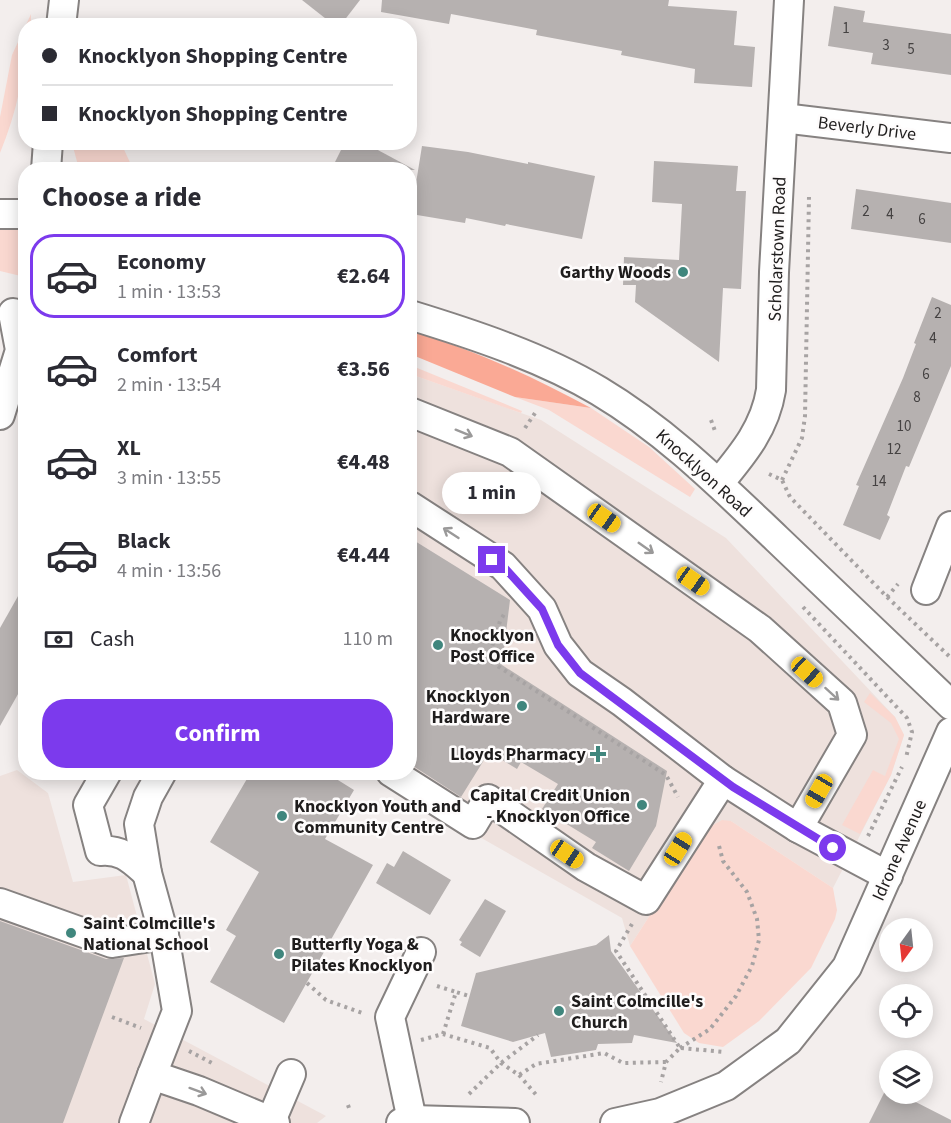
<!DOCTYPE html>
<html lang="en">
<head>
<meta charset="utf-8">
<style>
	:root { --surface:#fff; --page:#f7f7f7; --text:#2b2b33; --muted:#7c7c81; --line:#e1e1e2; --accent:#7c3aed }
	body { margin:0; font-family:"Source Sans 3",sans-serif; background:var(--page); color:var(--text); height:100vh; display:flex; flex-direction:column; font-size:22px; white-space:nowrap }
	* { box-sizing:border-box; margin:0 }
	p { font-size:20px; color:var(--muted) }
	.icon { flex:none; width:33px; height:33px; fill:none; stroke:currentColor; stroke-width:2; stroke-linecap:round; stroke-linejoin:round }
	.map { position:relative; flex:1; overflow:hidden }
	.side { position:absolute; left:18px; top:162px; width:399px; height:618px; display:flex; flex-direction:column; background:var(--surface); border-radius:24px; box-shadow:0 3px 15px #0003 }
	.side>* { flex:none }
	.banner { position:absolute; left:18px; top:18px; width:399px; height:132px; border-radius:24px; box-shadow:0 3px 15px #0003; display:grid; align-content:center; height:132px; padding:0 24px; background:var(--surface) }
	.needle { width:39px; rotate:195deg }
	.controls { position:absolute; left:879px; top:918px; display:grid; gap:12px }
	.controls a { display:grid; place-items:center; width:54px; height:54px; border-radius:50%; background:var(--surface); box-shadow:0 3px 15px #0003; font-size:30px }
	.end { position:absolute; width:27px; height:27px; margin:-14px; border:8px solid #7c3aed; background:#fff; box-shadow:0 0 0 3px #fff }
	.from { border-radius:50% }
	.bubble { position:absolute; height:42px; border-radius:21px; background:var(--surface); box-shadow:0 3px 15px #0003; font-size:20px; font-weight:700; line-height:42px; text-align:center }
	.car { position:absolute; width:18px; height:36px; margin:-18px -9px; border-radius:8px; box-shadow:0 0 4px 2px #0007; background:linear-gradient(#f5c518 24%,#345 0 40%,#f5c518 0 76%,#345 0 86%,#f5c518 0) }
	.banner b { display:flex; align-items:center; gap:21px; height:57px; font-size:22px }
	.banner b+b { border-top:2px solid var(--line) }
	.banner i { width:15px; height:15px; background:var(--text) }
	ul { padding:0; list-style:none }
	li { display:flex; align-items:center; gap:18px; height:84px; margin:0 12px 9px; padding:0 12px; border:3px solid transparent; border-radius:24px }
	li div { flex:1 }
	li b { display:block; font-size:22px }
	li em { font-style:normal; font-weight:700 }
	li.active { border-color:var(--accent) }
	li>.icon { width:54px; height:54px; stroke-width:1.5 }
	h2 { padding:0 24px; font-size:27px; line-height:72px }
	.pay { display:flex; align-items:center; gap:15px; height:66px; padding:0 24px; font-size:22px }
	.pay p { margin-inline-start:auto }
	.button { display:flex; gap:12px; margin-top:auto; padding:12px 24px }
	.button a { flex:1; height:69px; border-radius:24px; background:var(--accent); color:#fff; font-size:24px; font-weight:700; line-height:69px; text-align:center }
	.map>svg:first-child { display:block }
	.built { fill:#eee1dd }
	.green { fill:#fad8d0 }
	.forest { fill:#faa995 }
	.building { fill:#b6b1b0 }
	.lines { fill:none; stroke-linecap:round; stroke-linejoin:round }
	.minor-casing { stroke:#868281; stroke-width:32 }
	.path { stroke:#a7a3a3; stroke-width:4; stroke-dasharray:3 4.5; stroke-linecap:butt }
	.minor { stroke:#fff; stroke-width:28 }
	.oneway { stroke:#9a9999 }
	.route { stroke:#7c3aed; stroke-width:8 }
	.poi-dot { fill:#40867d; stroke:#fefcfc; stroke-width:2 }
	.labels { text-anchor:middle; stroke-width:5; stroke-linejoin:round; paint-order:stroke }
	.number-label { font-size:15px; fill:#454242 }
	.street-label { font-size:18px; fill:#1f1d1d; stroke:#fefcfc }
	.poi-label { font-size:18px; font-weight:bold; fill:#1f1d1d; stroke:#fefcfc; text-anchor:start }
</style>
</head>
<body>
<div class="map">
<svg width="951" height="1123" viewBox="0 0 951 1123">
	<rect width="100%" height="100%" fill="#f3eeed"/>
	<g class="built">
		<path d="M410,374L541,420L726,538L895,717L904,735L891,775L833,888L731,821L705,830L630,946L622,918L367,773L410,772Z"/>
		<path d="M17,770L48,793L73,882L126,875L155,984L144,1019L326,1116L317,1123H0V776Z"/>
	</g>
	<g class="green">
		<path d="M31,14V25L26,26C26,70 17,112 0,153V117L12,55Z"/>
		<path d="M72,143H121L133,169H79Z"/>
		<path d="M25,229V277L0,271V230Z"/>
		<path d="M410,365L522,411L521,413L410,374Z"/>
		<path d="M515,397L591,408L649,447L695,489L690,497L549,410Z"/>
		<path d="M870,693L895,717L904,735L891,775L860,834L842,825L873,770L885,776L899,739L891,723L864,702Z"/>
		<path d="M722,820L731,821L833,888L837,910L835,919L811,968L759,1021L723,1047L699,1043L684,1033L630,946L705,830Z"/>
	</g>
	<path class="forest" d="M410,331C473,349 533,377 591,408L515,397L410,354Z"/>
	<g class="building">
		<path d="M302,0H360L340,26H335Z"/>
		<path d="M382,0H669L668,6L737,11L734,45L755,47L752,87L694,83L695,69L621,55L622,51L536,35L537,30L451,14L449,24L381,12Z"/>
		<path d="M834,6L865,11L863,22L951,34V75L871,64L873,53L828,46Z"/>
		<path d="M345,142H363L415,170H331Z"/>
		<path d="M422,146L468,152L528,164V162L595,176L582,239L506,224L505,226L466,218L465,223L411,214Z"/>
		<path d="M654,161L738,166L736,191H746L741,289L723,288L719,362L635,302L636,285H623L624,257L679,260L682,204L652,202Z"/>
		<path d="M856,189L951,203V243L851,229Z"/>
		<path d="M932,297L951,305V366L909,467L906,466L887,515L890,517L880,540L843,525L859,486L856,485L903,378L916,344L914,343Z"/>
		<path d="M410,538L510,600L502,665L667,771L656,826L629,871L592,848L596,842L542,809L558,784L521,762L517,769L489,752L461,797L410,764Z"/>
		<path d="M26,582V680L0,726V628Z"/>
		<path d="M251,772H325L354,790L325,839L373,865L284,1023L210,982L236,936L226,930L259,872L210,842Z"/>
		<path d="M403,851L451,880L430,915L376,883L387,863L394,867Z"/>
		<path d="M485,899L506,911L480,957L460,945L462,942L459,940Z"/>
		<path d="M0,921L106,959L124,958L63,1123H0Z"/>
		<path d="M609,935L611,951L677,1043L634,1035L632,1043L598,1044L596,1050L551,1057L545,1033L513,1042L461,1026L476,973L596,945Z"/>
		<path d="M887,1087L890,1094H900L951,1120V1123H869Z"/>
	</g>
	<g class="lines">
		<g class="minor-casing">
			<g id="minor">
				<path d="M61,26L64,0"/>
				<path d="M783,118L951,138"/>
				<path d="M46,170L48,142"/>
				<path d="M0,214H26"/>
				<path d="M410,315C472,334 542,357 599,391C666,431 720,485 777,539C835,594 893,650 951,705"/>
				<path d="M410,412L510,452L760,629L842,703L852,735L798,828"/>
				<path d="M0,415L20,350L13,313"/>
				<path d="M719,483C743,454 765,428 771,390L774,272L789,0"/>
				<path d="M410,506L503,566L542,609L558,645L580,673L622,702L723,780"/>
				<path d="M926,590L951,526"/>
				<path d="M107,772L88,805L100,851C122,849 131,859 147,873"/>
				<path d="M391,772L473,824L488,799L586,867L646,900L723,780L798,828L888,876"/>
				<path d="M0,903L112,943L164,935"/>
				<path d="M152,1075L177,1011L164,935L147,873L139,824L148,797L162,772"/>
				<path d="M412,1120L390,1017L421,952"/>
				<path d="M271,1121L291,1074"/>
				<path d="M134,1123L152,1075L199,1091L275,1123"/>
				<path d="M401,1123L412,1120L515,1123"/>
				<path d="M615,1123L660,1113L726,1086L788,1041L847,967L951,732"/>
			</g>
		</g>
		<g class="path">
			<path d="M711,420L715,431"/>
			<path d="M525,428L537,410"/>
			<path d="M769,474L782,480L790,497L887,597L951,658"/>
			<path d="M782,480L802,438L805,416L809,197"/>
			<path d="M470,511L495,475"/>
			<path d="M887,597L898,584"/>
			<path d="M803,607L907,718L912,732L906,758"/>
			<path d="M479,654L666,775L678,797"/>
			<path d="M488,660L500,621L506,611"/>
			<path d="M868,836L902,767"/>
			<path d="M632,924L616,951L680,1048L666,1062L661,1082"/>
			<path d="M307,983L326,1000L362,1013"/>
			<path d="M437,986L456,992"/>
			<path d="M112,1017L141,1028"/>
			<path d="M443,1034L456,992L469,996"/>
			<path d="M421,1040L443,1034L490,1048L501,1063L519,1075L536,1064L604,1053L623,1063L666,1062"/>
			<path d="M680,1048L710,1029L736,996L752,966L759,940L757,919L747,892L723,861L718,842"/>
			<path d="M681,1048L724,1052"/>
			<path d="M189,1051L212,1063"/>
			<path d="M519,1075L538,1097"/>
			<path d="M469,1094L501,1063L538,1035"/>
			<path d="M348,1105L349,1108"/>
		</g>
		<use href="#minor" class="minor"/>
	</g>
	<defs><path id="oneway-shaft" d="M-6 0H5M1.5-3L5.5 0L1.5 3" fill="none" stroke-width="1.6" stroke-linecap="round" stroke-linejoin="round" transform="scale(1.5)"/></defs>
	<g class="oneway">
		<use href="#oneway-shaft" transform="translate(464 433) rotate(22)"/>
		<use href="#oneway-shaft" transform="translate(451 533) rotate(-147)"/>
		<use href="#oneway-shaft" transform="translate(646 548) rotate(35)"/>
		<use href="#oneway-shaft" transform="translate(832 694) rotate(42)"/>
		<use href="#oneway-shaft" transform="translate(198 1091) rotate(20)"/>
	</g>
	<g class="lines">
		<path class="route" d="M492,560L503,566L542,609L558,645L580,673L733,787L833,848"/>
	</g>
	<g class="poi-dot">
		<circle cx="683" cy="272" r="6"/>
		<circle cx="438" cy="645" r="6"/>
		<circle cx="522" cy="706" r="6"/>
		<path d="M595 745h6v6h6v6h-6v6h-6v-6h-6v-6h6z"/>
		<circle cx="642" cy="805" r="6"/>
		<circle cx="282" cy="816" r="6"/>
		<circle cx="71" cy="933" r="6"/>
		<circle cx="279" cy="954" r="6"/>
		<circle cx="559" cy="1011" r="6"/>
	</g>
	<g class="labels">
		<g class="number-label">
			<text x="846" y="33">1</text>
			<text x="886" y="50">3</text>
			<text x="911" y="54">5</text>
			<text x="866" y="216">2</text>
			<text x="890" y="219">4</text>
			<text x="922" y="224">6</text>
			<text x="938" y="318">2</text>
			<text x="933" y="343">4</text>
			<text x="926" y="379">6</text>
			<text x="917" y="402">8</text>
			<text x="904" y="431">10</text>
			<text x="894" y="454">12</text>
			<text x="879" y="486">14</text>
		</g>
		<g class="street-label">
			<text transform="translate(867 128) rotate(7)" y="6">Beverly Drive</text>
			<text transform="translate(777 249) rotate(-88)" y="6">Scholarstown Road</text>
			<text transform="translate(704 473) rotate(42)" y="6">Knocklyon Road</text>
			<text transform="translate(899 850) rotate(-66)" y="6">Idrone Avenue</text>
		</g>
		<g class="poi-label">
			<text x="671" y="278" text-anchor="end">Garthy Woods</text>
			<text x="450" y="641">Knocklyon<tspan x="450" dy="21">Post Office</tspan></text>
			<text x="510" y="702" text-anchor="end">Knocklyon<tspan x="510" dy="21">Hardware</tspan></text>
			<text x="586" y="760" text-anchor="end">Lloyds Pharmacy</text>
			<text x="630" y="801" text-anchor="end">Capital Credit Union<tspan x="630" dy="21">- Knocklyon Office</tspan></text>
			<text x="294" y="812">Knocklyon Youth and<tspan x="294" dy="21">Community Centre</tspan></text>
			<text x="83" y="929">Saint Colmcille's<tspan x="83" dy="21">National School</tspan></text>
			<text x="291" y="950">Butterfly Yoga &amp;<tspan x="291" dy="21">Pilates Knocklyon</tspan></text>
			<text x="571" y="1007">Saint Colmcille's<tspan x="571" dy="21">Church</tspan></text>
		</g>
	</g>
</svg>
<div class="controls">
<a><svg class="needle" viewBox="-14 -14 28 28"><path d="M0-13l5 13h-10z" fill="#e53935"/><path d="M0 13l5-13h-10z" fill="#7c7c81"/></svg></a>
<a><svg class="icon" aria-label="locate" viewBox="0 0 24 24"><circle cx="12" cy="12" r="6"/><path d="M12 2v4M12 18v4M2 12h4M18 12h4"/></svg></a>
<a><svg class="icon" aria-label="layers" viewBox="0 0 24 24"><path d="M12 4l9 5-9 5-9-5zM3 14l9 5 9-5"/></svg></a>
</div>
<i class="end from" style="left:833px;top:848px"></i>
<i class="end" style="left:492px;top:560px"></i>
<div class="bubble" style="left:442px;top:472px;width:99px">1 min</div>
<i class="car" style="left:604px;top:518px;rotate:125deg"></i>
<i class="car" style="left:693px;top:581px;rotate:125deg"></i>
<i class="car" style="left:807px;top:672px;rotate:132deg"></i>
<i class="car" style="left:819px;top:791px;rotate:210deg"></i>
<i class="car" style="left:678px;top:849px;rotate:32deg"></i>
<i class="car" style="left:567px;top:854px;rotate:124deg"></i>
<div class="banner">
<b><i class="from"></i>Knocklyon Shopping Centre</b>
<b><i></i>Knocklyon Shopping Centre</b>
</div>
<section class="side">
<h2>Choose a ride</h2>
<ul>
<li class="active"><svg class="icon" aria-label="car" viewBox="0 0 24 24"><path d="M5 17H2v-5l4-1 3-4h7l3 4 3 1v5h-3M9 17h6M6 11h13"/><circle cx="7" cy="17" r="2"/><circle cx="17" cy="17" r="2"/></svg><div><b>Economy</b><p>1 min · 13:53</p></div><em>€2.64</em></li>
<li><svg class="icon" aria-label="car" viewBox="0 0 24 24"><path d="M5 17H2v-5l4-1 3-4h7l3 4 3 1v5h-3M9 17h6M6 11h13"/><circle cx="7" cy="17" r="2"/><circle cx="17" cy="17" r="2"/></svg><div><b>Comfort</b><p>2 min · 13:54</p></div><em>€3.56</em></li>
<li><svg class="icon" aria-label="car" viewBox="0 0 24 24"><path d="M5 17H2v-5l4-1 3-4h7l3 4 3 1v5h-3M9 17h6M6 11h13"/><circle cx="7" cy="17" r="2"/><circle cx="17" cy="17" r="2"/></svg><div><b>XL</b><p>3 min · 13:55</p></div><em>€4.48</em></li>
<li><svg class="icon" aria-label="car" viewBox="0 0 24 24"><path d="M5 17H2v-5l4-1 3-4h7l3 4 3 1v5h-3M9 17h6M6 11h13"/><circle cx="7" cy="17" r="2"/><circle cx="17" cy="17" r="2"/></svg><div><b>Black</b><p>4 min · 13:56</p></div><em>€4.44</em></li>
</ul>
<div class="pay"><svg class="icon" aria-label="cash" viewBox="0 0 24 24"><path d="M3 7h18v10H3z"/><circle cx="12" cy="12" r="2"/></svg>Cash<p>110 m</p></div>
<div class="button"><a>Confirm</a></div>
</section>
</div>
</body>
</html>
